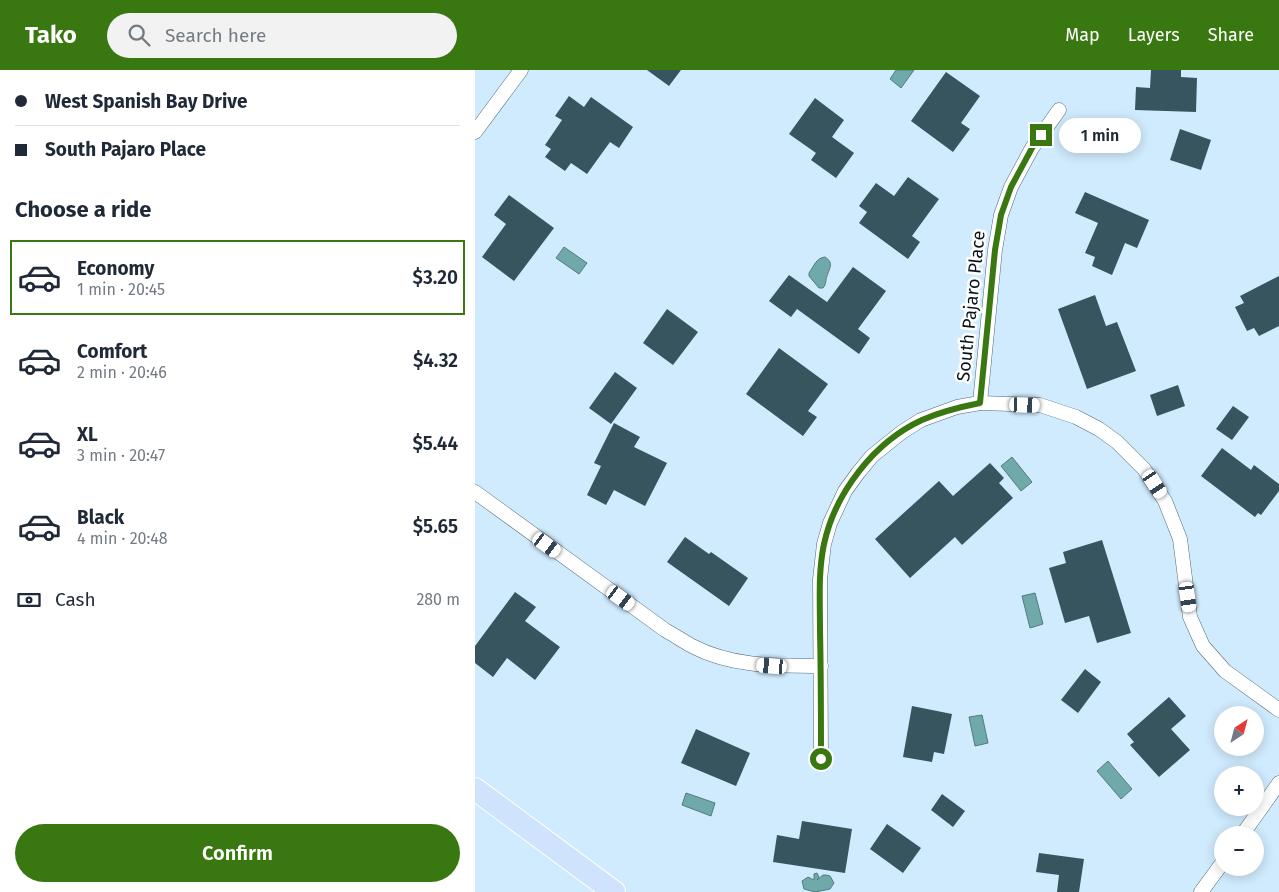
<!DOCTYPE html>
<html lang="en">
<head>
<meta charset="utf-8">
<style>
	:root { --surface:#fff; --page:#f2f2f3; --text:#1f2937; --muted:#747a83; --line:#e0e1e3; --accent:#397711 }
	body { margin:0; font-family:"Fira Sans",sans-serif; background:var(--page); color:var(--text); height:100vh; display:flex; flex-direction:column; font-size:19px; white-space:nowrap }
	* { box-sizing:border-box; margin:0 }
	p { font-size:16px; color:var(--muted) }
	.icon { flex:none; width:28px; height:28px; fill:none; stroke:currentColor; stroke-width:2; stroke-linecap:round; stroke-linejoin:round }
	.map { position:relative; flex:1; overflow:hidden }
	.sheet { display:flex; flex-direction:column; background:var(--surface); width:475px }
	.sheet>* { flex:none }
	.banner { display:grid; align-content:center; height:110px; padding:0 15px; background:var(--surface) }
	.needle { width:32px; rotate:36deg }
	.tools { position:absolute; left:739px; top:636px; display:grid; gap:10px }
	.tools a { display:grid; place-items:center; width:50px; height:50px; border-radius:50%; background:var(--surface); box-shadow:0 2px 12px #0003; font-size:25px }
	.end { position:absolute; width:22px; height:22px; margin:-11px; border:6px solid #397711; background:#fff; box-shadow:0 0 0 2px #fff }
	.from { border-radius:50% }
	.bubble { position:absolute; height:35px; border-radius:18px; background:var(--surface); box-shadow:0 2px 12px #0003; font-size:16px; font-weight:600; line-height:35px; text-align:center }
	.car { position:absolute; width:15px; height:30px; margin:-15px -8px; border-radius:6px; box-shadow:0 0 4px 1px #0007; background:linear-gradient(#fff 24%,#345 0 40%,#fff 0 76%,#345 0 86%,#fff 0) }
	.banner b { display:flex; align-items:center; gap:18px; height:48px; font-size:19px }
	.banner b+b { border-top:1px solid var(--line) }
	.banner i { width:12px; height:12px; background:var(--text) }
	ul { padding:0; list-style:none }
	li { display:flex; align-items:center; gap:15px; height:75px; margin:0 10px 8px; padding:0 5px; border:2px solid transparent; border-radius:0px }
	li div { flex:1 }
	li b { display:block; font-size:19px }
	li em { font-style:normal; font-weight:600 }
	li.current { border-color:var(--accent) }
	li>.icon { width:45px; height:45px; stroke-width:1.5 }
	h2 { padding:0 15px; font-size:22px; line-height:60px }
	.pay { display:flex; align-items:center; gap:12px; height:55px; padding:0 15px; font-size:19px }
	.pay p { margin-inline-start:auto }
	.primary-button { display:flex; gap:10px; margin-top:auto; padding:10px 15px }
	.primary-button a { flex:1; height:58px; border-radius:30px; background:var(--accent); color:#fff; font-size:20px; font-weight:600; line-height:58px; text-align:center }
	header { display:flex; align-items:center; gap:30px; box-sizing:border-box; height:70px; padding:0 25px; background:var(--accent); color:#fff }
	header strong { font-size:24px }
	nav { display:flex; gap:28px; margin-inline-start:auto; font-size:18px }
	.search { width:350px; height:45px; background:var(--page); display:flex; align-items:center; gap:12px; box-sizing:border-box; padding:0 18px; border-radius:28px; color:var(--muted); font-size:19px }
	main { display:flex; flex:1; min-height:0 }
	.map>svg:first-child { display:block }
	.water { fill:#70a9aa; stroke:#517c7e }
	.building { fill:#37555e }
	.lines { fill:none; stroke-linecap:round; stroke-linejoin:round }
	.street-casing { stroke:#506978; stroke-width:15 }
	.primary-casing { stroke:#fff; stroke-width:24 }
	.street { stroke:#fff; stroke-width:14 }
	.primary { stroke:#d0e3fd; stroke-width:22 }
	.route { stroke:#397711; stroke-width:6 }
	.labels { text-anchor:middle; stroke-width:5; stroke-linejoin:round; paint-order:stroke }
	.street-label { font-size:18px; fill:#0a1319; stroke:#fff }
</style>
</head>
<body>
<header>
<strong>Tako</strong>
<div class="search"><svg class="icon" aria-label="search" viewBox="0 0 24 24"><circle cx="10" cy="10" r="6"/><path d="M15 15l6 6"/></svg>Search here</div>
<nav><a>Map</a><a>Layers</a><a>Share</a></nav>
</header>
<main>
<section class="sheet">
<div class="banner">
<b><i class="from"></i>West Spanish Bay Drive</b>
<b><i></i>South Pajaro Place</b>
</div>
<h2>Choose a ride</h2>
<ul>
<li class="current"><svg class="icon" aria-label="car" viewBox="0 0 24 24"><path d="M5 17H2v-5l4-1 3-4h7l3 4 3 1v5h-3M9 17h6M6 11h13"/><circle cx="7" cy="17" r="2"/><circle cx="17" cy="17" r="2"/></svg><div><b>Economy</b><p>1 min · 20:45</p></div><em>$3.20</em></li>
<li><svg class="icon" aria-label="car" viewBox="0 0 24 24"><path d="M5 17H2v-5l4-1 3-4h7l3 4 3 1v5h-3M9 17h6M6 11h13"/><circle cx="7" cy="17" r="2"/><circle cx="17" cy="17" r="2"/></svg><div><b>Comfort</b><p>2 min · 20:46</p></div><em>$4.32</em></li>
<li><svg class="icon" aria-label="car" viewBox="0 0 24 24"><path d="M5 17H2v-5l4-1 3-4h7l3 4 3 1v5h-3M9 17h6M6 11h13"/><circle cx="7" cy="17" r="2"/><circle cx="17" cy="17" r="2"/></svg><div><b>XL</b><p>3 min · 20:47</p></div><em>$5.44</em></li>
<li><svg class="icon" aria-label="car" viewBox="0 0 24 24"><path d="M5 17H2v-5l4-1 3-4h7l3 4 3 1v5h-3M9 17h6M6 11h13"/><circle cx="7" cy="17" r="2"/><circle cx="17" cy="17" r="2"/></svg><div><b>Black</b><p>4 min · 20:48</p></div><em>$5.65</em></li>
</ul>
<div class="pay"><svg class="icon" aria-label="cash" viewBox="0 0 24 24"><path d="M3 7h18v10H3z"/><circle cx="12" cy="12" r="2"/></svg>Cash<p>280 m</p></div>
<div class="primary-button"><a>Confirm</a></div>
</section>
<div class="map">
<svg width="804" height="822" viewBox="0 0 804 822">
	<rect width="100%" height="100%" fill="#d0ebfe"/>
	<g class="water">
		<path d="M421,0H439L426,18L415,9Z"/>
		<path d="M89,177L112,193L104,204L81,188Z"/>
		<path d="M350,187C359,193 355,197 352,206C350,211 352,213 348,218H344L334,206V203C339,196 341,188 350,187Z"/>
		<path d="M537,387L557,412L546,421L526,396Z"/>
		<path d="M560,523L568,554L555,558L547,526Z"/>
		<path d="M507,645L513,673L500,676L494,647Z"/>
		<path d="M633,691L657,719L646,729L622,701Z"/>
		<path d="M211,723L240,733L236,746L207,735Z"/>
		<path d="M342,803L344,807L342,810L348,805H351L355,806L359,813L355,819L340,822L329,819L327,811L333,807L339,810V804Z"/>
	</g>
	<g class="building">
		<path d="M172,0H206L194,16Z"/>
		<path d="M676,0H706V7L722,8L721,42L660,40L661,17L675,18Z"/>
		<path d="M471,2L505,26L486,53L495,59L478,82L436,51Z"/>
		<path d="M94,26L109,37L116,27L158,57L144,78L135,72L112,104L96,93L90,101L70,87L76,79L70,75L87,50L80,46Z"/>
		<path d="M340,28L369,50L357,67L379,83L361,108L336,90L341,83L314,64Z"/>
		<path d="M705,59L736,70L726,100L695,90Z"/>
		<path d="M433,107L464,129L437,166L445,172L433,189L384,153L392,142L384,136L401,113L419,126Z"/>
		<path d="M610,122L674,150L662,178L650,173L637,205L617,196L620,187L610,183L623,153L600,143Z"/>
		<path d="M34,125L79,158L39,211L7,187L31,154L19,145Z"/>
		<path d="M378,197L411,221L383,259L395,268L384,284L322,239L316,247L294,231L314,205L352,232Z"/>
		<path d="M804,206V256L784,266L779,258L772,261L760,237L769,233L765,226Z"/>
		<path d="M620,225L631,256L642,252L661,301L612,319L583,239Z"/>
		<path d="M192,239L223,262L198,295L168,273Z"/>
		<path d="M304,278L353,314L333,341L342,347L328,366L271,324Z"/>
		<path d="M140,302L162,318L136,354L114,338Z"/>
		<path d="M703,315L710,336L682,346L675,325Z"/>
		<path d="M758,336L774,347L757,370L741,359Z"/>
		<path d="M139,353L165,367L159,377L192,393L170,436L139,420L131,435L112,425L126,396L119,393Z"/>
		<path d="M747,378L776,400L779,395L804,414V421L786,445L783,443L780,447L726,406Z"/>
		<path d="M515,393L529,408L524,413L538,428L487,475L480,467L435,508L400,469L464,411L478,426Z"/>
		<path d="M210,467L234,484L236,482L273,508L254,536L192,492Z"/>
		<path d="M627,470L656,563L622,573L614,546L590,553L574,498L591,493L588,482Z"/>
		<path d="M40,522L61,537L50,551L85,577L60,610L32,588L18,607L0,593V576Z"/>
		<path d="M610,599L626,612L603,643L586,630Z"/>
		<path d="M694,627L711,646L696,659L715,680L684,707L655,675L659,672L652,664Z"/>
		<path d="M437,636L477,644L469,684L459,682L457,692L428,687Z"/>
		<path d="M221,659L275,683L261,716L206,693Z"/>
		<path d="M467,724L490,741L478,757L456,740Z"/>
		<path d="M327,751L377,759L370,803L298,792L302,765L324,769Z"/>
		<path d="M412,754L446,778L428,803L395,779Z"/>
		<path d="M564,783L609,789L604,822H582L584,805L561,802Z"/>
	</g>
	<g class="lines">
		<g class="street-casing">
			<g id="street">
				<path d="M0,62L46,0"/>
				<path d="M505,333L520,180L526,145L536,117L557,78L584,40"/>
				<path d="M0,422L190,560C199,565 208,571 217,576C257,597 301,596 346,596"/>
				<path d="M346,689L345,509L349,474L355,453L370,421L383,403L397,386L427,362L446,350L482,337L505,333L565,335L601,347L624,359L642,372L669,399L690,431L705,469L715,547L728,576L750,601L804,640"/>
				<path d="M767,765L804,713"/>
				<path d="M726,822L748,792"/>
			</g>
		</g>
		<g class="primary-casing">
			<path id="primary" d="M0,719L139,822"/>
		</g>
		<use href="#street" class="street"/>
		<use href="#primary" class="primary"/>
	</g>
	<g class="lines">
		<path class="route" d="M346,689C346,646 346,604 345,561C345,532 343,502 349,474C360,423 399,372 447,350C465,342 485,337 505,333L520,180L526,145L536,117L557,78L566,65"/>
	</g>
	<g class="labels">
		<g class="street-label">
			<text transform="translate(496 236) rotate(-84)" y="6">South Pajaro Place</text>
		</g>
	</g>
</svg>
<div class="tools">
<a><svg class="needle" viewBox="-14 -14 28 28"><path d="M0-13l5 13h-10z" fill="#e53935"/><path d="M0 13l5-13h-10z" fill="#747a83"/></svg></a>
<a>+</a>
<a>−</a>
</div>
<i class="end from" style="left:346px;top:689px"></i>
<i class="end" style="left:566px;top:65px"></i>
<div class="bubble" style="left:584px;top:48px;width:82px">1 min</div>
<i class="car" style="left:550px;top:335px;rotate:92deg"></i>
<i class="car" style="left:680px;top:414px;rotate:147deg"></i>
<i class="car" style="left:72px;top:475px;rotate:126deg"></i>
<i class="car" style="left:713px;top:527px;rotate:172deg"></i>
<i class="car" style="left:146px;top:528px;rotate:126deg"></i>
<i class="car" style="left:297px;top:596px;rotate:275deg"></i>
</div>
</main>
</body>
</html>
